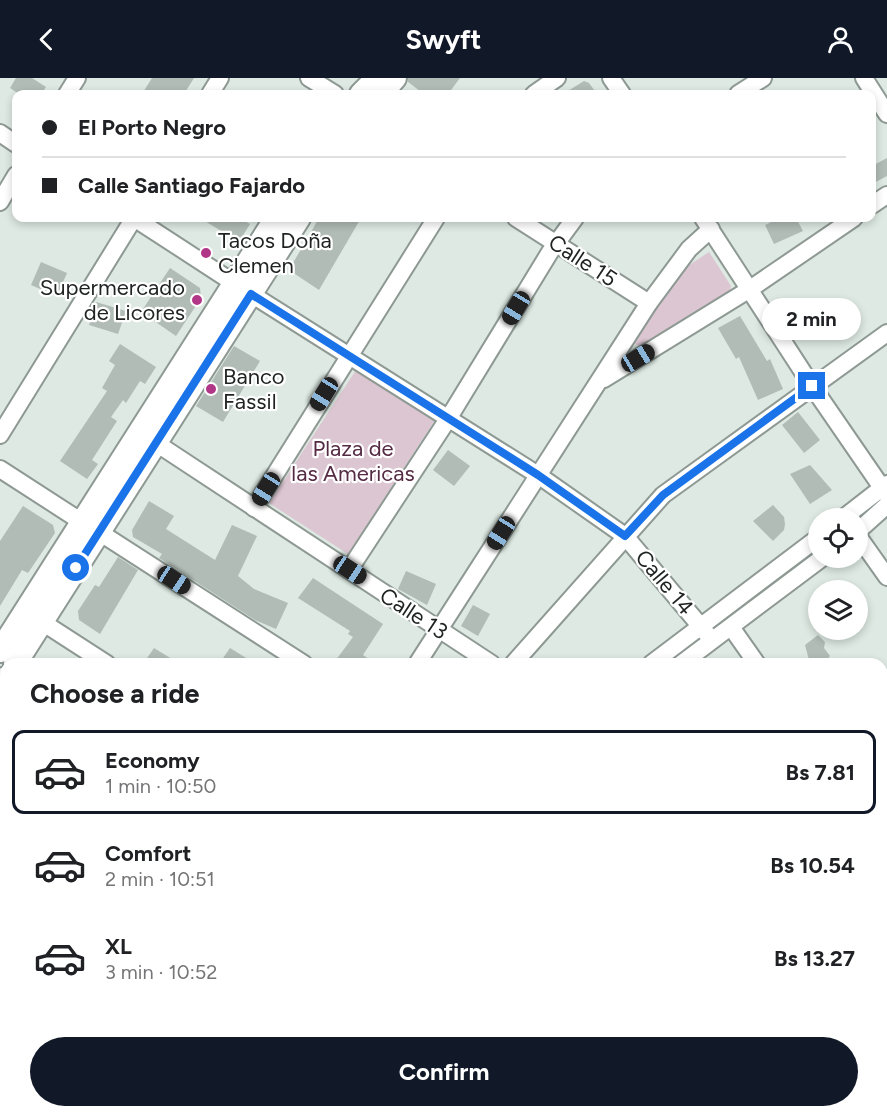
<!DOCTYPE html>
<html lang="en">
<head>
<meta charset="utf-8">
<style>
	:root { --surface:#fff; --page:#f2f2f2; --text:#202124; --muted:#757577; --line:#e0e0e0; --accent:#111827 }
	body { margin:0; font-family:Figtree,sans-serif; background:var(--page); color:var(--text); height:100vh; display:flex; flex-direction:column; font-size:22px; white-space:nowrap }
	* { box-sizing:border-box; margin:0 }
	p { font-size:20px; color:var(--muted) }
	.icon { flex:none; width:33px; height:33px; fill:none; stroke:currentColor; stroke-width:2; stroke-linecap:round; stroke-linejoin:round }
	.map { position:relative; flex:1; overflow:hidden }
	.details { position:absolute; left:0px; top:580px; width:888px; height:460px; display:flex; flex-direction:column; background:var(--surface); border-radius:18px 18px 0 0; box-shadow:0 3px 9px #0003 }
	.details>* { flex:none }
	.hud { position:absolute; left:12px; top:12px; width:864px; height:132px; border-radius:12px; box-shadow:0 3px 9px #0003; display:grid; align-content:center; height:132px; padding:0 30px; background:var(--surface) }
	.tools { position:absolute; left:808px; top:430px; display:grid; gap:12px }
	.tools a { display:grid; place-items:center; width:60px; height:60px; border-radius:50%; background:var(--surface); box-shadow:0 3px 9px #0003; font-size:30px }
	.end { position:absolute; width:27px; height:27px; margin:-14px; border:8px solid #1a73e8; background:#fff; box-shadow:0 0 0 3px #fff }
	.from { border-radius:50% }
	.bubble { position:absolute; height:42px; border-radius:21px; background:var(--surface); box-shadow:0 3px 9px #0003; font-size:20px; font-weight:700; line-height:42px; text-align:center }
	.car { position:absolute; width:18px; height:36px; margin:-18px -9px; border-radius:8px; box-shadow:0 0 4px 2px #0007; background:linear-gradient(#222 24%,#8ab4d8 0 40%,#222 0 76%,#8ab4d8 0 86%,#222 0) }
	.hud b { display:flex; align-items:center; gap:21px; height:57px; font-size:22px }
	.hud b+b { border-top:2px solid var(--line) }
	.hud i { width:15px; height:15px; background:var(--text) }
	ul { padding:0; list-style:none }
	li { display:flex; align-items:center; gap:18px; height:84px; margin:0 12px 9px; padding:0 18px; border:3px solid transparent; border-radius:12px }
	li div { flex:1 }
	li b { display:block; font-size:22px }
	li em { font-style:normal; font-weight:700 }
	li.current { border-color:var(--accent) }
	li>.icon { width:54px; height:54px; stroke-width:1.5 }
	h2 { padding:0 30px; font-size:27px; line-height:72px }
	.primary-button { display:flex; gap:12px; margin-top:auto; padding:12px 30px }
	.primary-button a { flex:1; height:69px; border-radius:36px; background:var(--accent); color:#fff; font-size:24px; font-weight:700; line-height:69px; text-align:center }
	header { display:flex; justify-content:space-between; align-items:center; height:78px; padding:0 30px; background:var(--accent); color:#fff; font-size:27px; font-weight:700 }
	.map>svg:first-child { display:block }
	.green { fill:#dcc6d2 }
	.water { fill:#bda1b0; stroke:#8d7b85; stroke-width:1.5 }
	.building { fill:#b1bcb6 }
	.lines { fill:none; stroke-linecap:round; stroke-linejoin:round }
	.minor-casing { stroke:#8e9993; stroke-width:20 }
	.secondary-casing { stroke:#8e9993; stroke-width:26 }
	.minor { stroke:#fff; stroke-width:16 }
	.secondary { stroke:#fff; stroke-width:22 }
	.route { stroke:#1a73e8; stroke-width:8 }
	.poi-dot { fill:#b13688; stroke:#fff; stroke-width:2 }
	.labels { text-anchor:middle; stroke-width:4.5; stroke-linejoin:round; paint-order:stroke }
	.poi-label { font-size:22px; fill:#1e2220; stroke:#fff; text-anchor:start }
	.street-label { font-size:22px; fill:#1e2220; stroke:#fff }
	.park-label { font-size:22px; fill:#552b44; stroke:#fff }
</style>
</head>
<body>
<header><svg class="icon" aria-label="back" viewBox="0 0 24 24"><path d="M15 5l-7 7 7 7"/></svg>Swyft<svg class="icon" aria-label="person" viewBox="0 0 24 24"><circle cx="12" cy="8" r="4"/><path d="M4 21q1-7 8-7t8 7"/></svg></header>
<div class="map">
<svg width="887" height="1040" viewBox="0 0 887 1040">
	<rect width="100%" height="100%" fill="#dde9e2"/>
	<g class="green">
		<path d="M709,174L731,208L729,216L644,270L635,266L634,255L677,195Z"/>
		<path d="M358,289L437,339L348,476L269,425Z"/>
		<path d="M0,852L6,855V938L0,936Z"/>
		<path d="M0,951L6,953V1011H0Z"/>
	</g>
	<path class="water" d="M307,1035H361L380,1040H326Z"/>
	<g class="building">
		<path d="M16,0H32L46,9L41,16H19L10,10Z"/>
		<path d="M152,0H194L184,16H142Z"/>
		<path d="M408,0H460L448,16H424L408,4Z"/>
		<path d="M584,3L589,5L597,16H563Z"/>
		<path d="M887,80V98L872,106V88Z"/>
		<path d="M200,140H239L250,146L239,164Z"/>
		<path d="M319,140H361L319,212L292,194L293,185Z"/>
		<path d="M780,140H796L803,153L774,166L765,147Z"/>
		<path d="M41,184L67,195L57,218L31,207Z"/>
		<path d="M170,190L200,210L201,220L176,258L141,234Z"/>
		<path d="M96,224L126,233L118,256L89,247Z"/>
		<path d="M740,238L767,283L770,281L783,311L758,322L739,279L736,281L718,250Z"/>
		<path d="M120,266L156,289L145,306L140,303L126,325L123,322L111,339L117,343L92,382L98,386L87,401L60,383L107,313L102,310L115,287L109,283Z"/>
		<path d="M234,268L260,283L223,344L196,328Z"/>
		<path d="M798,334L820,362L804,375L782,347Z"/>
		<path d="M448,372L470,388L454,408L433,392Z"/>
		<path d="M810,387L832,412L810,426L790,396Z"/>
		<path d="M149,423L174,438L166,451L215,482L232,447L257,458L238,498L254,511L288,525L276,551L255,542L159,480L162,476L133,459L132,452Z"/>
		<path d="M773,427L784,439L785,446L784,452L773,463L753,443Z"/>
		<path d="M23,428L53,447L55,455L28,495L22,492L0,528V463Z"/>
		<path d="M118,479L138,492L100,556L79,542L78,533L95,507L99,509Z"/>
		<path d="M406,493L436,506L427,527L398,511Z"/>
		<path d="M313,500L383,546L363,577L376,586H333L353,559L348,556L350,553L298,520Z"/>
		<path d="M473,527L490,536L478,558L461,548Z"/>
		<path d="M818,557L825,564L824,570L830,578L824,586H816L809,582L805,567Z"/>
		<path d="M154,570L180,586H143Z"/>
		<path d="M230,570L256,586H219Z"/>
	</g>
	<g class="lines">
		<g class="minor-casing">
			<g id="minor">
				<path d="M309,0L335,16"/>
				<path d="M611,0L622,16"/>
				<path d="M864,0L887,36"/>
				<path d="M67,16L77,0"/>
				<path d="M210,16L220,0"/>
				<path d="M534,16L557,0"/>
				<path d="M738,16L763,0"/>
				<path d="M0,55L16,66"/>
				<path d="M0,124L16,97"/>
				<path d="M872,127L887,117"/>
				<path d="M134,140L234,205"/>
				<path d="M516,140L649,225"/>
				<path d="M703,140L812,308L887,417"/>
				<path d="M251,216L538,397L625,458L712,562"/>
				<path d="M604,301L750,211L854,140"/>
				<path d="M0,357L134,140"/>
				<path d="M156,365L492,586"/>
				<path d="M0,391L82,444"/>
				<path d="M254,430L436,140"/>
				<path d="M842,441L887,406"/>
				<path d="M858,453L887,427"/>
				<path d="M99,454L304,586"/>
				<path d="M858,458L887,499"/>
				<path d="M349,492L448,341L550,174L575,140"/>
				<path d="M42,544L107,586"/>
				<path d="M731,549L757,586"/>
				<path d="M417,586L649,225L689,171L711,151"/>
				<path d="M513,586L663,417L887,255"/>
				<path d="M651,586L819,459"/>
				<path d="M681,586L822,480"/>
				<path d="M0,653L6,657"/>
				<path d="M884,730L887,735"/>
				<path d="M0,838L6,841"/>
				<path d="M882,992L887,979"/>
				<path d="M0,1026L6,1025"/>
				<path d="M275,1035L294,1040"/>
				<path d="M529,1035L555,1040"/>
				<path d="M699,1035L700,1040"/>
				<path d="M40,1040L51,1035"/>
				<path d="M241,1040L243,1035"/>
				<path d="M599,1040L605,1035"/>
				<path d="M755,1040L759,1035"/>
				<path d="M860,1040L863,1035"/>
			</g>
		</g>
		<g class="secondary-casing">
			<g id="secondary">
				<path d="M361,16L377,0"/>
				<path d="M381,16L395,0"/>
				<path d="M0,573L276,140"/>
				<path d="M15,586L299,140"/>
				<path d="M0,609L6,600"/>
			</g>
		</g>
		<use href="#minor" class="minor"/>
		<use href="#secondary" class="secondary"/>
	</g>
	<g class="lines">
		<path class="route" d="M76,490L251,216L538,397L625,458L663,417L812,308"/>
	</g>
	<g class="poi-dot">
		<circle cx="206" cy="175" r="6"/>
		<circle cx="197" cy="222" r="6"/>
		<circle cx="211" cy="311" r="6"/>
	</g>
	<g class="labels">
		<g class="poi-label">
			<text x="218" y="170">Tacos Doña<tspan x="218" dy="25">Clemen</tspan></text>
			<text x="185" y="217" text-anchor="end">Supermercado<tspan x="185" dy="25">de Licores</tspan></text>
			<text x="223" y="306">Banco<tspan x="223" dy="25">Fassil</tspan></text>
		</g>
		<g class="street-label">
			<text transform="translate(583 182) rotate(33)" y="8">Calle 15</text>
			<text transform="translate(665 504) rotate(50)" y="8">Calle 14</text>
			<text transform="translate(414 535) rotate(33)" y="8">Calle 13</text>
		</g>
		<g class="park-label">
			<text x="353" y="378">Plaza de<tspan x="353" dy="25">las Americas</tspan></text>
		</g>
	</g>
</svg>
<div class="tools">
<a><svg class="icon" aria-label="locate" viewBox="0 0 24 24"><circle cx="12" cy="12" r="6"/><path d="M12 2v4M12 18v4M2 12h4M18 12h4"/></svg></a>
<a><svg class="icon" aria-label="layers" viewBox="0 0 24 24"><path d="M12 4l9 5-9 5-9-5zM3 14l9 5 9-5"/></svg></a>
</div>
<i class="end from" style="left:76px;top:490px"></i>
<i class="end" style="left:812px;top:308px"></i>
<div class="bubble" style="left:762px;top:220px;width:99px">2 min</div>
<i class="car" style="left:516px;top:230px;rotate:211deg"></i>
<i class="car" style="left:638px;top:280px;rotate:59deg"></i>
<i class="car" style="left:324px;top:316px;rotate:212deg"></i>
<i class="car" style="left:266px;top:411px;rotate:212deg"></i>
<i class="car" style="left:501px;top:455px;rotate:212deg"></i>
<i class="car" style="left:350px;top:492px;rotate:123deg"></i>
<i class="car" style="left:174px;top:502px;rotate:123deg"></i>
<div class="hud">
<b><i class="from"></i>El Porto Negro</b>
<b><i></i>Calle Santiago Fajardo</b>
</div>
<section class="details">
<h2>Choose a ride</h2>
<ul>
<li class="current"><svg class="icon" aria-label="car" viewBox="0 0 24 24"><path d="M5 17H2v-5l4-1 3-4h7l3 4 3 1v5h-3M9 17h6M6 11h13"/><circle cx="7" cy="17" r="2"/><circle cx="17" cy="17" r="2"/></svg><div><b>Economy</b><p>1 min · 10:50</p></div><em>Bs 7.81</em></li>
<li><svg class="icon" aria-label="car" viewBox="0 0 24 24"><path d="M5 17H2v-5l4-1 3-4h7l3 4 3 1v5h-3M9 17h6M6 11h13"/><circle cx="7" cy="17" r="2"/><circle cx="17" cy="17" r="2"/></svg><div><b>Comfort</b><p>2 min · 10:51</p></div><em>Bs 10.54</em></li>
<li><svg class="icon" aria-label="car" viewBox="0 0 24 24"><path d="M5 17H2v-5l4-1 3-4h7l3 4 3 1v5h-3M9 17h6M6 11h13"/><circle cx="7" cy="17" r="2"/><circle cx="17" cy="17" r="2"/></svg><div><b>XL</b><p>3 min · 10:52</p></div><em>Bs 13.27</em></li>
</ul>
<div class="primary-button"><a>Confirm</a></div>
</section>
</div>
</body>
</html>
